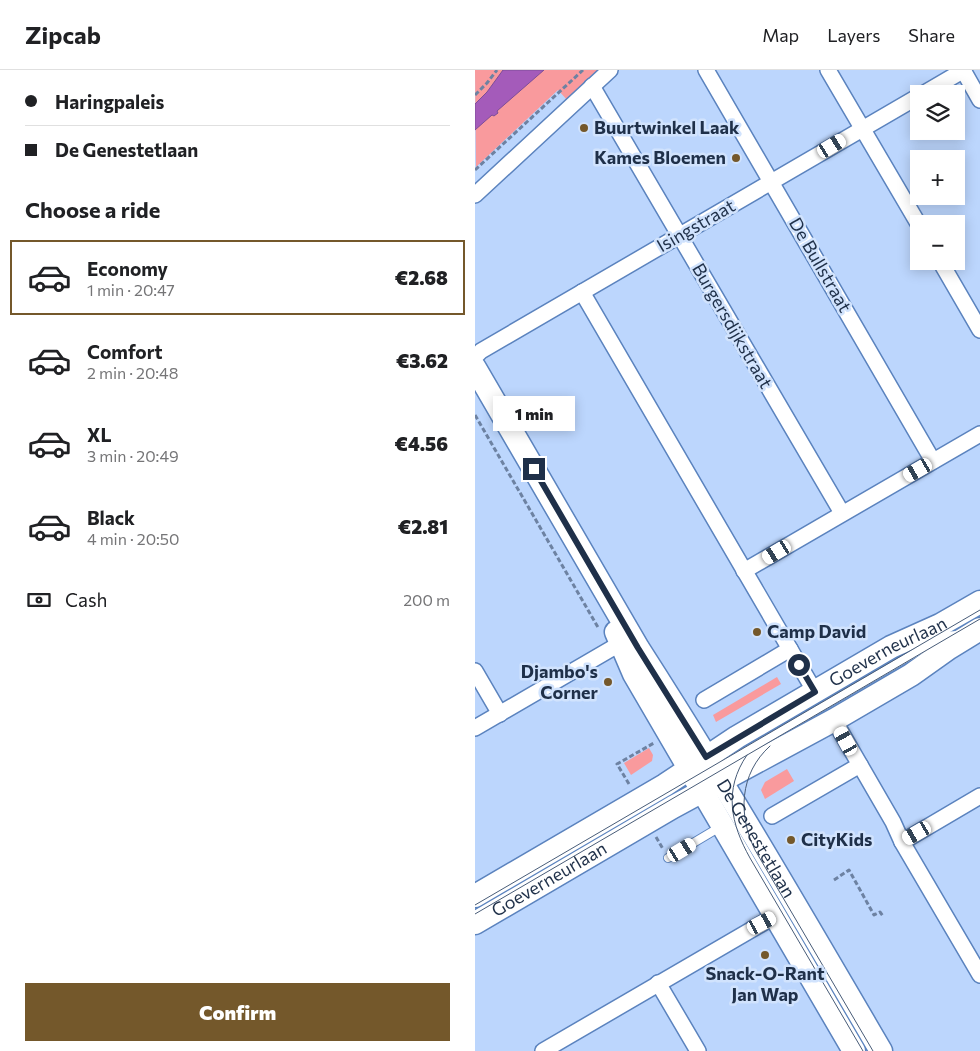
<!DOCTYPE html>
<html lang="en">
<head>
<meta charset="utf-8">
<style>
	:root { --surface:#fff; --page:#f6f6f6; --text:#202124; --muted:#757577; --line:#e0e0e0; --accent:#74582b }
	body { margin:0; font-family:Commissioner,sans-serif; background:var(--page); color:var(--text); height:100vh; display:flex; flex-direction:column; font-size:19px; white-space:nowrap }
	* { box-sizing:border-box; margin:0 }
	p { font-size:16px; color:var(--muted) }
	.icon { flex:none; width:28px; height:28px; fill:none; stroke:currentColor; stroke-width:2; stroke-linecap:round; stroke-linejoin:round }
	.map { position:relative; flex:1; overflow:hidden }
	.details { display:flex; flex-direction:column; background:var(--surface); width:475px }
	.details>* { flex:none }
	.banner { display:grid; align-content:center; height:110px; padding:0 25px; background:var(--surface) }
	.tools { position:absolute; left:435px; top:15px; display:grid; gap:10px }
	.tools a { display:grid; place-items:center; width:55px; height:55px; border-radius:0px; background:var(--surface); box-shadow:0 2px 12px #0003; font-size:25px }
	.end { position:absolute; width:22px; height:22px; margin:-11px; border:6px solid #1f3049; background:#fff; box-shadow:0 0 0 2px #fff }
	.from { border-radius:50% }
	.bubble { position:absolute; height:35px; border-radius:0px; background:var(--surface); box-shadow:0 2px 12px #0003; font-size:16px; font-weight:800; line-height:35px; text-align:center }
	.car { position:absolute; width:15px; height:30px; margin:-15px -8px; border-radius:6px; box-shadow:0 0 4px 1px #0007; background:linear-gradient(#fff 24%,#345 0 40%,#fff 0 76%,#345 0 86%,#fff 0) }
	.banner b { display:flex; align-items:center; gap:18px; height:48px; font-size:19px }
	.banner b+b { border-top:1px solid var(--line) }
	.banner i { width:12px; height:12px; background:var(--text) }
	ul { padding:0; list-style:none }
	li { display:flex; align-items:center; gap:15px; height:75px; margin:0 10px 8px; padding:0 15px; border:2px solid transparent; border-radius:0px }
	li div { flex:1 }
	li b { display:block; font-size:19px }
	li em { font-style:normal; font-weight:800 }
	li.selected { border-color:var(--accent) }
	li>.icon { width:45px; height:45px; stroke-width:1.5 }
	h2 { padding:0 25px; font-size:22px; line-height:60px }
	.pay { display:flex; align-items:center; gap:12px; height:55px; padding:0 25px; font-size:19px }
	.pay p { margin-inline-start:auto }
	.primary-button { display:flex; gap:10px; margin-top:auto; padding:10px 25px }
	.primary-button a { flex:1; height:58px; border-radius:0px; background:var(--accent); color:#fff; font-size:20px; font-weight:800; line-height:58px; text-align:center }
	header { display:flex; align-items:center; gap:30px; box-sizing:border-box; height:70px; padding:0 25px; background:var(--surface); border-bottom:1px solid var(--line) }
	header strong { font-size:24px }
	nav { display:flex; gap:28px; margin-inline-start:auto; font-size:18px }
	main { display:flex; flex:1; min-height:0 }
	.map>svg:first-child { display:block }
	.green { fill:#f99a9d }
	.water { fill:#a45bba; stroke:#7c4e98 }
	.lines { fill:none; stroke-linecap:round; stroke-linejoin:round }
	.lane-casing { stroke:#5b83be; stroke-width:10 }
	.street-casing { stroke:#5b83be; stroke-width:18 }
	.secondary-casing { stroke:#5b83be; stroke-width:25 }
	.path { stroke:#6d82a2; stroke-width:3; stroke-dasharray:5 2.5; stroke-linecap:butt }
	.lane { stroke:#fff; stroke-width:8 }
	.street { stroke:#fff; stroke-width:15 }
	.secondary { stroke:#fff; stroke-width:22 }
	.tram { stroke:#485c78; stroke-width:1 }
	.route { stroke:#1f3049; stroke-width:6 }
	.poi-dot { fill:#74582b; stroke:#d1e3fd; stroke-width:2 }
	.labels { text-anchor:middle; stroke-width:5; stroke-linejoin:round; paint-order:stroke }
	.poi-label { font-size:18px; font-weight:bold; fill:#1f3049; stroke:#d1e3fd; text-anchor:start }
	.street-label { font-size:18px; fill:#1f3049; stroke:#d1e3fd }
</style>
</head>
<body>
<header>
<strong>Zipcab</strong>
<nav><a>Map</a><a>Layers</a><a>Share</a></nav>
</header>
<main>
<section class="details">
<div class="banner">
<b><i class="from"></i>Haringpaleis</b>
<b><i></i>De Genestetlaan</b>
</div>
<h2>Choose a ride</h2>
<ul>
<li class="selected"><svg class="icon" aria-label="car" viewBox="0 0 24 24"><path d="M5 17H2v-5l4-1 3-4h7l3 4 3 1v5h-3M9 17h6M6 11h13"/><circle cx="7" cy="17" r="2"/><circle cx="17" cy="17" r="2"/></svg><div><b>Economy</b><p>1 min · 20:47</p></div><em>€2.68</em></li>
<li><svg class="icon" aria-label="car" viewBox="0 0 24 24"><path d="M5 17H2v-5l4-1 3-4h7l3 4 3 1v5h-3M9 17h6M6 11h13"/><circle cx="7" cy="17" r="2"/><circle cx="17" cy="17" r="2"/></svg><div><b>Comfort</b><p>2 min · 20:48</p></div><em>€3.62</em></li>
<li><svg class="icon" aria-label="car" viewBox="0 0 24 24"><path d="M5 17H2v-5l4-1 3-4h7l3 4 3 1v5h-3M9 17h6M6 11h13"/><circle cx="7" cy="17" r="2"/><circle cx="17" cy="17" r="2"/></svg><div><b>XL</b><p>3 min · 20:49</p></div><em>€4.56</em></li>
<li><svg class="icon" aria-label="car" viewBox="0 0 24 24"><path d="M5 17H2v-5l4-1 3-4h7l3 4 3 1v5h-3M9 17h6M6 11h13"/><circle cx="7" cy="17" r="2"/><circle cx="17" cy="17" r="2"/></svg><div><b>Black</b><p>4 min · 20:50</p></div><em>€2.81</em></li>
</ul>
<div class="pay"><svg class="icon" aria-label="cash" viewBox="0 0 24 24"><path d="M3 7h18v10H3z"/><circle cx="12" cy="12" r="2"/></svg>Cash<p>200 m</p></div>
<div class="primary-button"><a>Confirm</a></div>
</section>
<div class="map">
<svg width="505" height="981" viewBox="0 0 505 981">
	<rect width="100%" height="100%" fill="#bcd6fd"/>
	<g class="green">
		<path d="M0,0H127L93,31L83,20L1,97Z"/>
		<path d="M302,607L306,614L241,652L238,645Z"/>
		<path d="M174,678L178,685L177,691L156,705L149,693Z"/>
		<path d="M312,699L319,711L290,729L286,720L290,712Z"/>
	</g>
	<path class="water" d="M28,0H69L22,41L23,43L19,46L17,45L0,60V34L12,22Z"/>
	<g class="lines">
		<g class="lane-casing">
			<g id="lane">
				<path d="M242,698L469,566L482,565"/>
				<path d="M193,788L245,757"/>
			</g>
		</g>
		<g class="street-casing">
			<g id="street">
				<path d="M231,0L458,391"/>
				<path d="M353,0L444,155"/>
				<path d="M488,0L505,30"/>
				<path d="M117,16L367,443"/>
				<path d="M448,24L489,0"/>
				<path d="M0,125L135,0"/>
				<path d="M465,191L505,260"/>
				<path d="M107,222L340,622"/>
				<path d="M0,287L6,281L444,26"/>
				<path d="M269,501L505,364"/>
				<path d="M0,601L25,644"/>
				<path d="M229,630L315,579"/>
				<path d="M359,650L418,752L427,772L505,905"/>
				<path d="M0,658L153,569"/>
				<path d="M297,746L385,695"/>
				<path d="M427,772L505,726"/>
				<path d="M183,913L223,981"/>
				<path d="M68,981L300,846"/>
			</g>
		</g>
		<g class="secondary-casing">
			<g id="secondary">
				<path id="s1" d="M0,298L163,578C248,710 327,846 406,981"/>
				<path d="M141,562L159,604L379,981"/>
				<path id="s2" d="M0,826L190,715L262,667L416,577L465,555L505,532"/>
				<path id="s3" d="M0,853L198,737L359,650L436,605L474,578L505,559"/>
			</g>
		</g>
		<g class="path">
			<path d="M0,25L12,13L22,0"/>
			<path d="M0,100L108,0"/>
			<path d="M0,345L124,559"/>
			<path d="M154,714L142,694L179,673"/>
			<path d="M181,767L188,779"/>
			<path d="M359,810L374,800L399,845L405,842L408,846"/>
		</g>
		<use href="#lane" class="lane"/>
		<use href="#street" class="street"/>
		<use href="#secondary" class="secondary"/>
		<g class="tram">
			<path d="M295,676C264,704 263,745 280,780L398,981"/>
			<path d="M272,685C248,720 256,754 275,788L388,981"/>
			<path d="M0,835L505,540"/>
			<path d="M0,844L505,549"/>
		</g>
	</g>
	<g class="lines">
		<path class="route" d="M59,399L163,578L231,687L340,622L324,595"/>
	</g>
	<g class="poi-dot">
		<circle cx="109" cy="58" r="5"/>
		<circle cx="261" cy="88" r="5"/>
		<circle cx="282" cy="562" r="5"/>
		<circle cx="133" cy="612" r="5"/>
		<circle cx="316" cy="770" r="5"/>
		<circle cx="290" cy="885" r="5"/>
	</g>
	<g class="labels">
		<g class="poi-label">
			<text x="119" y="64">Buurtwinkel Laak</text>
			<text x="251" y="94" text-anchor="end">Kames Bloemen</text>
			<text x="292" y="568">Camp David</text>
			<text x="123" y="608" text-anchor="end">Djambo's<tspan x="123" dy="21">Corner</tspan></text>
			<text x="326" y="776">CityKids</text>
			<text x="290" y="910" text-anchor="middle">Snack-O-Rant<tspan x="290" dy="21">Jan Wap</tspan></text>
		</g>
		<g class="street-label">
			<text transform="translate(221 156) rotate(-30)" y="6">Isingstraat</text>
			<text transform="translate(345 195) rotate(60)" y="6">De Bullstraat</text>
			<text transform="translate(257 256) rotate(60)" y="6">Burgersdijkstraat</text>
			<text dy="6" stroke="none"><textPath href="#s2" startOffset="480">Goeverneurlaan</textPath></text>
			<text dy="6" stroke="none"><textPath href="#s1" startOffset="548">De Genestetlaan</textPath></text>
			<text dy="6" stroke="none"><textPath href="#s3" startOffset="86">Goeverneurlaan</textPath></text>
		</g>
	</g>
</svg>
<div class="tools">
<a><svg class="icon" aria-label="layers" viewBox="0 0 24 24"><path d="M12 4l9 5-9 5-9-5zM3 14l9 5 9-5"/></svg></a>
<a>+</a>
<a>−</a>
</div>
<i class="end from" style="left:324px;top:595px"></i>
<i class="end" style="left:59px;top:399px"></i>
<div class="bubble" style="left:18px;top:326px;width:82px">1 min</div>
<i class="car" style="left:357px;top:76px;rotate:59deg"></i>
<i class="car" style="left:443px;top:400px;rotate:240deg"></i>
<i class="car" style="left:302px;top:482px;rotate:239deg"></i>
<i class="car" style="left:371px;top:671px;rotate:331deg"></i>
<i class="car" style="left:442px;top:763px;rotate:240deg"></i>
<i class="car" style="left:207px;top:780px;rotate:59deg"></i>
<i class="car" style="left:287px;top:853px;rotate:62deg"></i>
</div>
</main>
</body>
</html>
